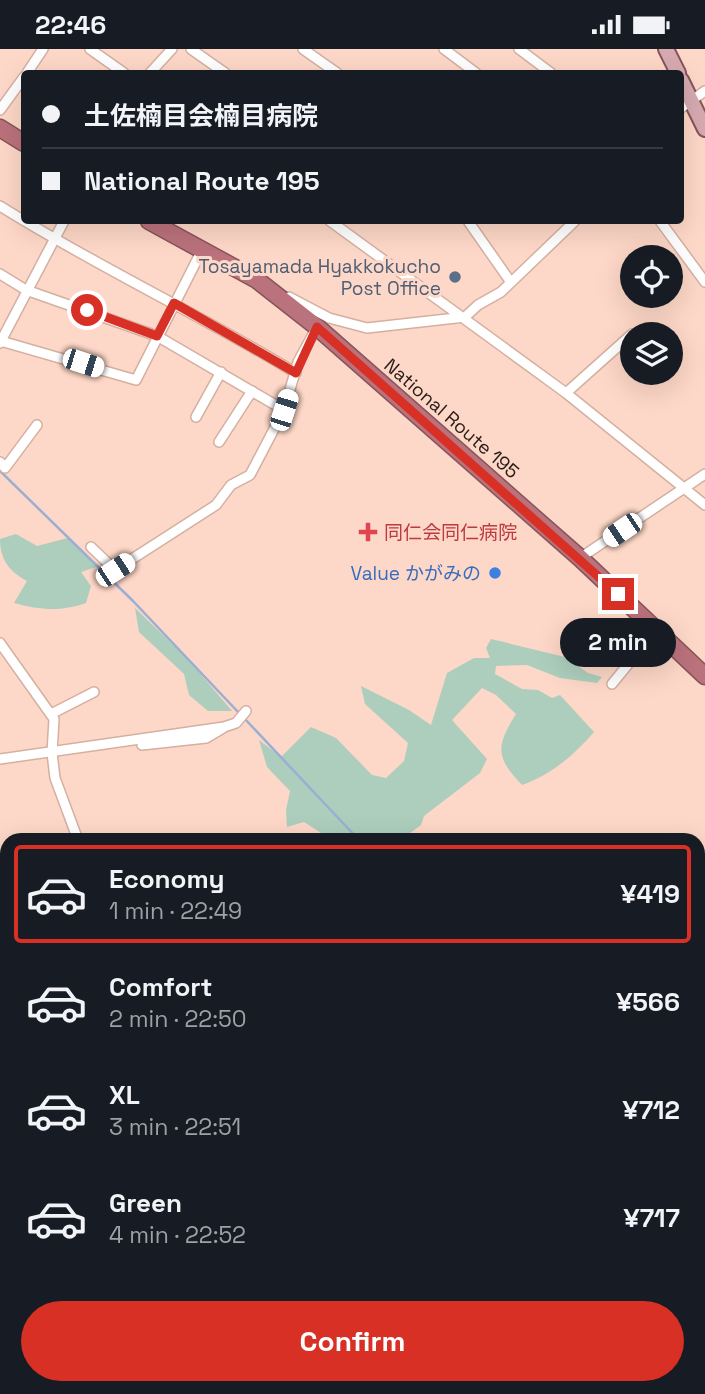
<!DOCTYPE html>
<html lang="en">
<head>
<meta charset="utf-8">
<style>
	:root { --surface:#171b24; --page:#242831; --text:#f1f3f6; --muted:#9ea1a6; --line:#363941; --accent:#d93025 }
	body { margin:0; font-family:"Space Grotesk","Noto Sans JP",sans-serif; background:var(--page); color:var(--text); height:100vh; display:flex; flex-direction:column; font-size:26px; white-space:nowrap }
	* { box-sizing:border-box; margin:0 }
	p { font-size:23px; color:var(--muted) }
	.icon { flex:none; width:38px; height:38px; fill:none; stroke:currentColor; stroke-width:2; stroke-linecap:round; stroke-linejoin:round }
	.map { position:relative; flex:1; overflow:hidden }
	.panel { position:absolute; left:0px; top:784px; width:705px; height:562px; display:flex; flex-direction:column; background:var(--surface); border-radius:21px 21px 0 0; box-shadow:0 7px 28px #0002 }
	.panel>* { flex:none }
	.banner { position:absolute; left:21px; top:21px; width:663px; height:154px; border-radius:7px; box-shadow:0 7px 28px #0002; display:grid; align-content:center; height:154px; padding:0 21px; background:var(--surface) }
	.tools { position:absolute; left:620px; top:196px; display:grid; gap:14px }
	.tools a { display:grid; place-items:center; width:63px; height:63px; border-radius:50%; background:var(--surface); box-shadow:0 7px 28px #0002; font-size:35px }
	.end { position:absolute; width:32px; height:32px; margin:-16px; border:9px solid #d93025; background:#fff; box-shadow:0 0 0 4px #fff }
	.from { border-radius:50% }
	.bubble { position:absolute; height:49px; border-radius:24px; background:var(--surface); box-shadow:0 7px 28px #0002; font-size:23px; font-weight:700; line-height:49px; text-align:center }
	.car { position:absolute; width:21px; height:42px; margin:-21px -10px; border-radius:9px; box-shadow:0 0 5px 2px #0007; background:linear-gradient(#fff 24%,#345 0 40%,#fff 0 76%,#345 0 86%,#fff 0) }
	.banner b { display:flex; align-items:center; gap:24px; height:66px; font-size:26px }
	.banner b+b { border-top:2px solid var(--line) }
	.banner i { width:18px; height:18px; background:var(--text) }
	ul { padding:12px 0 0; list-style:none }
	li { display:flex; align-items:center; gap:21px; height:98px; margin:0 14px 10px; padding:0 7px; border:4px solid transparent; border-radius:7px }
	li div { flex:1 }
	li b { display:block; font-size:26px }
	li em { font-style:normal; font-weight:700 }
	li.current { border-color:var(--accent) }
	li>.icon { width:63px; height:63px; stroke-width:1.5 }
	.primary-button { display:flex; gap:14px; margin-top:auto; padding:14px 21px }
	.primary-button a { flex:1; height:80px; border-radius:42px; background:var(--accent); color:#fff; font-size:28px; font-weight:700; line-height:80px; text-align:center }
	.status { display:flex; justify-content:space-between; align-items:center; height:49px; padding:0 35px; background:var(--surface); direction:ltr }
	.status svg { height:19px; fill:currentColor }
	.map>svg:first-child { display:block }
	.green { fill:#adcebd }
	.lines { fill:none; stroke-linecap:round; stroke-linejoin:round }
	.stream { stroke:#9baed3; stroke-width:2.5 }
	.canal { stroke:#9baed3; stroke-width:10 }
	.river { stroke:#9baed3; stroke-width:16 }
	.street-casing { stroke:#d4b0a0; stroke-width:12 }
	.primary-casing { stroke:#885459; stroke-width:18 }
	.highway-casing { stroke:#885459; stroke-width:19 }
	.street { stroke:#fff; stroke-width:9 }
	.primary { stroke:#d6aab0; stroke-width:14 }
	.highway { stroke:#ba727c; stroke-width:16 }
	.route { stroke:#d93025; stroke-width:9 }
	.service-dot { fill:#5c6f8a; stroke:#fdd7c7; stroke-width:2.5 }
	.health-dot { fill:#e0444e; stroke:#fdd7c7; stroke-width:2.5 }
	.shop-dot { fill:#3f7fe0; stroke:#fdd7c7; stroke-width:2.5 }
	.labels { text-anchor:middle; stroke-width:6; stroke-linejoin:round; paint-order:stroke }
	.service-label { font-size:19px; fill:#4e5e75; stroke:#fdd7c7; text-anchor:end }
	.street-label { font-size:19px; fill:#2a1d17; stroke:#fdd7c7 }
	.health-label { font-size:19px; fill:#be3a42; stroke:#fdd7c7; text-anchor:start }
	.shop-label { font-size:19px; fill:#366cbe; stroke:#fdd7c7; text-anchor:end }
</style>
</head>
<body>
<div class="status"><b>22:46</b><svg viewBox="0 0 49 12"><path d="M0 12V9h3v3zM5 12V6h3v6zM10 12V3h3v9zM15 12V0h3v12zM26 1h20v11H26zM47 4h2v5h-2z"/></svg></div>
<div class="map">
<svg width="705" height="1345" viewBox="0 0 705 1345">
	<rect width="100%" height="100%" fill="#fdd7c7"/>
	<g class="green">
		<path d="M16,485L37,497L68,489L99,517L81,523L91,537L86,554C60,563 40,561 14,554L27,532C10,523 0,511 0,490Z"/>
		<path d="M135,559L186,608L232,662H208L189,646L184,625L139,583Z"/>
		<path d="M491,590L565,608L588,624L602,628L597,634L560,629L527,616L496,617L495,625L522,640L538,641L552,649L560,646L594,683C573,707 552,725 522,736C495,708 496,697 516,665L496,646L482,639L452,671L487,710L480,724L424,767L421,776L401,791H332L304,773L287,778L286,761L290,742L267,718L259,691L281,708L311,678L336,689L372,726L386,729L404,712L408,694L365,655L361,637L409,661L431,676L447,624L474,609H490L486,599Z"/>
		<path d="M698,1005L705,1009V1062L698,1058Z"/>
		<path d="M0,1077L7,1078V1110H0Z"/>
	</g>
	<g class="lines">
		<g class="stream">
			<path d="M0,422L133,552L239,664"/>
			<path d="M244,669L359,791"/>
			<path d="M0,1105L7,1104"/>
		</g>
		<g class="canal">
			<path d="M698,1032L705,1036"/>
			<path d="M698,1108L705,1110"/>
		</g>
		<path class="river" d="M698,1171L705,1169"/>
		<g class="street-casing">
			<g id="street">
				<path d="M90,0L124,24"/>
				<path d="M191,0L225,24"/>
				<path d="M303,0L337,24"/>
				<path d="M444,0L476,24"/>
				<path d="M519,0L551,24"/>
				<path d="M27,24L43,0"/>
				<path d="M150,24L172,0"/>
				<path d="M681,59L705,42"/>
				<path d="M0,61L24,28"/>
				<path d="M0,157C96,217 199,265 296,324"/>
				<path d="M330,172L566,344L705,456"/>
				<path d="M468,172L510,232"/>
				<path d="M660,172L705,233"/>
				<path d="M0,225L26,241L157,287L284,361"/>
				<path d="M289,248L329,269L367,279L465,268L478,256L501,243L575,172"/>
				<path d="M1,292L136,331L202,201"/>
				<path d="M0,294L64,172"/>
				<path d="M566,344L632,285"/>
				<path d="M196,368L221,323"/>
				<path d="M219,393L252,342"/>
				<path d="M0,413L5,419L37,376"/>
				<path d="M91,498L115,521L216,456L231,436L250,426L284,361L298,313L317,278"/>
				<path d="M580,509L705,425"/>
				<path d="M0,594L54,670L52,704L55,729L78,791"/>
				<path d="M612,635L656,581"/>
				<path d="M51,665L94,643"/>
				<path d="M142,696L206,689L223,679"/>
				<path d="M0,710L224,678L236,674L246,662"/>
				<path d="M0,855L7,868"/>
				<path d="M0,925L7,921"/>
				<path d="M698,1118L705,1119"/>
				<path d="M698,1182L705,1181"/>
				<path d="M0,1229L7,1241"/>
				<path d="M0,1257L7,1251"/>
				<path d="M698,1336L705,1321"/>
				<path d="M447,1339L462,1345"/>
				<path d="M215,1345L218,1339"/>
			</g>
		</g>
		<g class="primary-casing">
			<g id="primary">
				<path d="M666,0L678,24"/>
				<path d="M681,31L705,80"/>
			</g>
		</g>
		<g class="highway-casing">
			<g id="highway">
				<path d="M0,79L24,94"/>
				<path d="M149,172L257,231L317,278L580,509L705,627"/>
			</g>
		</g>
		<use href="#street" class="street"/>
		<use href="#primary" class="primary"/>
		<use href="#highway" class="highway"/>
	</g>
	<g class="lines">
		<path class="route" d="M87,261L157,287L174,254L296,324L317,278L618,545"/>
	</g>
	<circle class="service-dot" cx="455" cy="228" r="7"/>
	<path class="health-dot" d="M364.5 472.5h7v7h7v7h-7v7h-7v-7h-7v-7h7z"/>
	<circle class="shop-dot" cx="495" cy="524" r="7"/>
	<g class="labels">
		<g class="service-label">
			<text x="441" y="224">Tosayamada Hyakkokucho<tspan x="441" dy="22">Post Office</tspan></text>
		</g>
		<g class="street-label">
			<text transform="translate(452 369) rotate(41)" y="7">National Route 195</text>
		</g>
		<g class="health-label">
			<text x="384" y="490">同仁会同仁病院</text>
		</g>
		<g class="shop-label">
			<text x="481" y="531">Value かがみの</text>
		</g>
	</g>
</svg>
<div class="tools">
<a><svg class="icon" aria-label="locate" viewBox="0 0 24 24"><circle cx="12" cy="12" r="6"/><path d="M12 2v4M12 18v4M2 12h4M18 12h4"/></svg></a>
<a><svg class="icon" aria-label="layers" viewBox="0 0 24 24"><path d="M12 4l9 5-9 5-9-5zM3 14l9 5 9-5"/></svg></a>
</div>
<i class="end from" style="left:87px;top:261px"></i>
<i class="end" style="left:618px;top:545px"></i>
<div class="bubble" style="left:560px;top:569px;width:116px">2 min</div>
<i class="car" style="left:83px;top:314px;rotate:108deg"></i>
<i class="car" style="left:284px;top:361px;rotate:18deg"></i>
<i class="car" style="left:622px;top:481px;rotate:236deg"></i>
<i class="car" style="left:115px;top:521px;rotate:57deg"></i>
<div class="banner">
<b><i class="from"></i>土佐楠目会楠目病院</b>
<b><i></i>National Route 195</b>
</div>
<section class="panel">
<ul>
<li class="current"><svg class="icon" aria-label="car" viewBox="0 0 24 24"><path d="M5 17H2v-5l4-1 3-4h7l3 4 3 1v5h-3M9 17h6M6 11h13"/><circle cx="7" cy="17" r="2"/><circle cx="17" cy="17" r="2"/></svg><div><b>Economy</b><p>1 min · 22:49</p></div><em>¥419</em></li>
<li><svg class="icon" aria-label="car" viewBox="0 0 24 24"><path d="M5 17H2v-5l4-1 3-4h7l3 4 3 1v5h-3M9 17h6M6 11h13"/><circle cx="7" cy="17" r="2"/><circle cx="17" cy="17" r="2"/></svg><div><b>Comfort</b><p>2 min · 22:50</p></div><em>¥566</em></li>
<li><svg class="icon" aria-label="car" viewBox="0 0 24 24"><path d="M5 17H2v-5l4-1 3-4h7l3 4 3 1v5h-3M9 17h6M6 11h13"/><circle cx="7" cy="17" r="2"/><circle cx="17" cy="17" r="2"/></svg><div><b>XL</b><p>3 min · 22:51</p></div><em>¥712</em></li>
<li><svg class="icon" aria-label="car" viewBox="0 0 24 24"><path d="M5 17H2v-5l4-1 3-4h7l3 4 3 1v5h-3M9 17h6M6 11h13"/><circle cx="7" cy="17" r="2"/><circle cx="17" cy="17" r="2"/></svg><div><b>Green</b><p>4 min · 22:52</p></div><em>¥717</em></li>
</ul>
<div class="primary-button"><a>Confirm</a></div>
</section>
</div>
</body>
</html>
